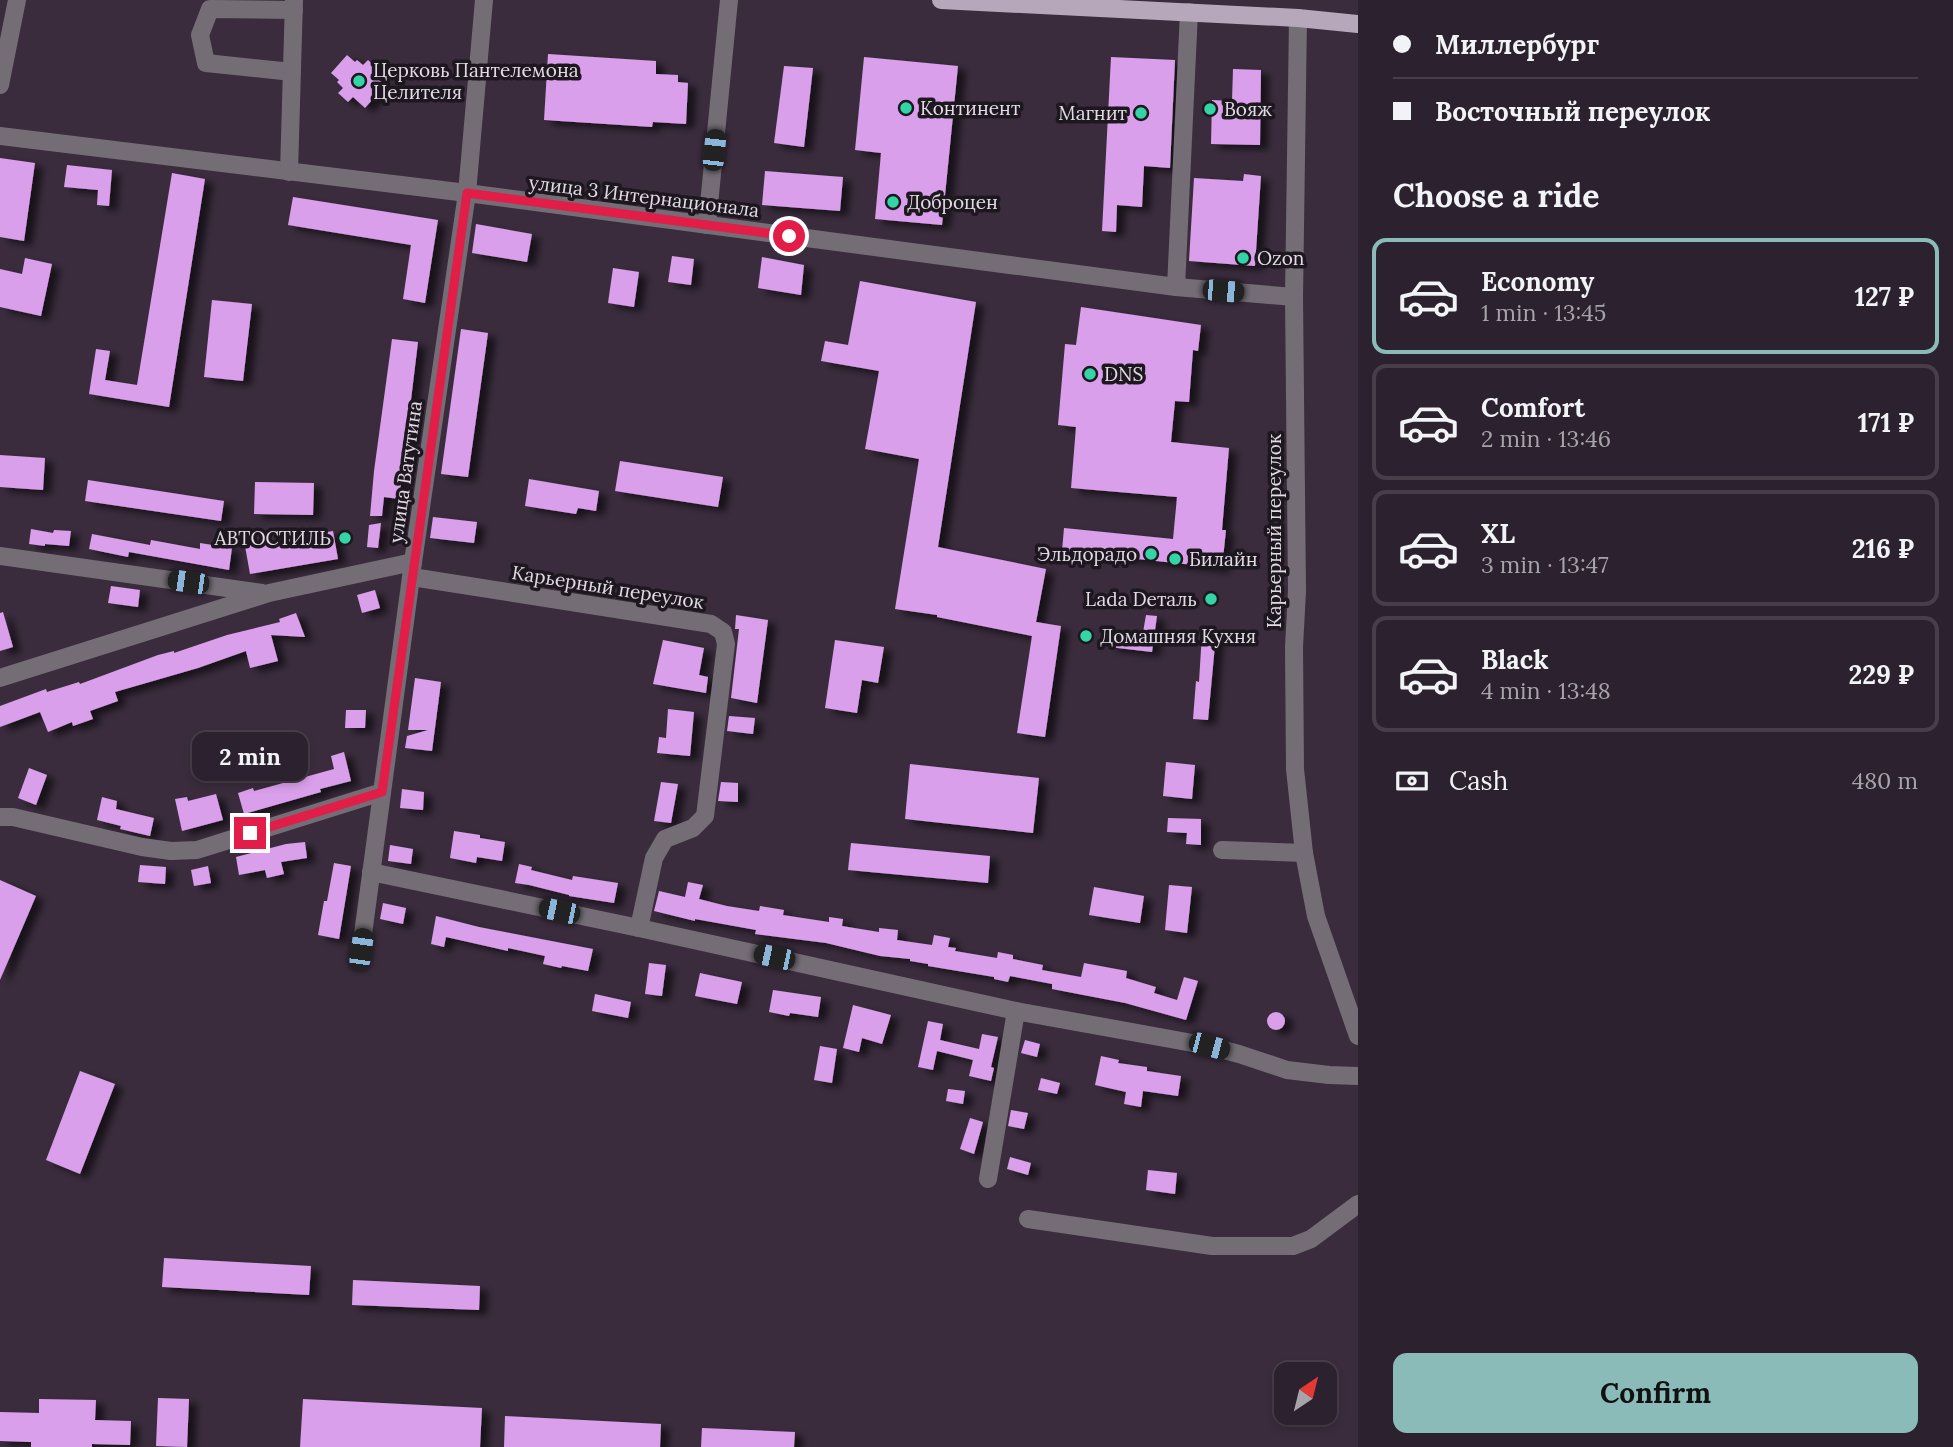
<!DOCTYPE html>
<html lang="en">
<head>
<meta charset="utf-8">
<style>
	:root { --surface:#2c212e; --page:#382e3a; --text:#f1f3f6; --muted:#a6a3aa; --line:#483e4a; --accent:#8bbbb9 }
	body { margin:0; font-family:Lora,serif; background:var(--page); color:var(--text); height:100vh; display:flex; flex-direction:column; font-size:26px; white-space:nowrap }
	* { box-sizing:border-box; margin:0 }
	p { font-size:23px; color:var(--muted) }
	.icon { flex:none; width:38px; height:38px; fill:none; stroke:currentColor; stroke-width:2; stroke-linecap:round; stroke-linejoin:round }
	.map { position:relative; flex:1; overflow:hidden }
	.panel { display:flex; flex-direction:column; background:var(--surface); width:595px }
	.panel>* { flex:none }
	.guide { display:grid; align-content:center; height:154px; padding:0 35px; background:var(--surface) }
	.needle { width:46px; rotate:35deg }
	.tools { position:absolute; left:1274px; top:1362px; display:grid; gap:14px }
	.tools a { display:grid; place-items:center; width:63px; height:63px; border-radius:14px; background:var(--surface); box-shadow:0 4px 10px #0003,0 0 0 2px var(--line); font-size:35px }
	.end { position:absolute; width:32px; height:32px; margin:-16px; border:9px solid #e11d48; background:#fff; box-shadow:0 0 0 4px #fff }
	.from { border-radius:50% }
	.bubble { position:absolute; height:49px; border-radius:14px; background:var(--surface); box-shadow:0 4px 10px #0003,0 0 0 2px var(--line); font-size:23px; font-weight:700; line-height:49px; text-align:center }
	.car { position:absolute; width:21px; height:42px; margin:-21px -10px; border-radius:9px; box-shadow:0 0 5px 2px #0007; background:linear-gradient(#222 24%,#8ab4d8 0 40%,#222 0 76%,#8ab4d8 0 86%,#222 0) }
	.guide b { display:flex; align-items:center; gap:24px; height:66px; font-size:26px }
	.guide b+b { border-top:2px solid var(--line) }
	.guide i { width:18px; height:18px; background:var(--text) }
	ul { padding:0; list-style:none }
	li { display:flex; align-items:center; gap:21px; height:116px; margin:0 14px 10px; padding:0 21px; border:4px solid var(--line); border-radius:14px }
	li div { flex:1 }
	li b { display:block; font-size:26px }
	li em { font-style:normal; font-weight:700 }
	li.on { border-color:var(--accent) }
	li>.icon { width:63px; height:63px; stroke-width:1.5 }
	h2 { padding:0 35px; font-size:32px; line-height:84px }
	.pay { display:flex; align-items:center; gap:18px; height:77px; padding:0 35px; font-size:26px }
	.pay p { margin-inline-start:auto }
	.cta { display:flex; gap:14px; margin-top:auto; padding:14px 35px }
	.cta a { flex:1; height:80px; border-radius:14px; background:var(--accent); color:#111; font-size:28px; font-weight:700; line-height:80px; text-align:center }
	main { display:flex; flex:1; min-height:0 }
	.map>svg:first-child { display:block }
	.building { fill:#da9feb; filter:url(#shadow) }
	.lines { fill:none; stroke-linecap:round; stroke-linejoin:round }
	.minor { stroke:#746d76; stroke-width:18 }
	.major { stroke:#b6a8ba; stroke-width:18 }
	.route { stroke:#e11d48; stroke-width:9 }
	.poi-dot { fill:#35d4a7; stroke:#1d171f; stroke-width:2.5 }
	.labels { text-anchor:middle; stroke-width:7; stroke-linejoin:round; paint-order:stroke }
	.poi-label { font-size:19px; fill:#e3dae5; stroke:#1d171f; text-anchor:start }
	.street-label { font-size:19px; fill:#e3dae5; stroke:#1d171f }
</style>
</head>
<body>
<main>
<div class="map">
<svg width="1358" height="1447" viewBox="0 0 1358 1447">
	<defs>
		<filter id="shadow"><feDropShadow dx="8" dy="4.5" stdDeviation="3.5" flood-color="#0009"/></filter>
	</defs>
	<rect width="100%" height="100%" fill="#3a2c3d"/>
	<g class="building">
		<path d="M548,54L656,61V74L678,75V82L688,83L686,124L653,122L652,127L544,120Z"/>
		<path d="M347,55L355,62L357,60L363,65L368,60L378,69L373,75L386,86L378,92L377,98L372,100L365,108L353,97L348,102L338,93L343,88L337,82L339,80L331,73Z"/>
		<path d="M864,57L958,66L942,225L875,219L881,153L855,150Z"/>
		<path d="M1111,57L1175,60L1170,168L1144,166L1142,207L1117,205L1116,232L1102,231Z"/>
		<path d="M784,66L813,68L804,147L774,143Z"/>
		<path d="M1233,69L1261,70L1260,145L1211,144L1212,100L1232,101Z"/>
		<path d="M0,158L35,163L24,241L0,237Z"/>
		<path d="M67,165L112,170L109,206L97,205L98,190L64,187Z"/>
		<path d="M765,171L843,177L840,211L762,205Z"/>
		<path d="M172,173L205,179L169,407L89,394L96,349L110,351L105,380L137,385Z"/>
		<path d="M1244,174L1261,176L1255,266L1189,261L1194,178L1243,181Z"/>
		<path d="M293,197L438,220L425,303L403,299L411,245L288,225Z"/>
		<path d="M476,224L532,234L527,262L472,253Z"/>
		<path d="M672,256L694,259L691,285L668,282Z"/>
		<path d="M762,257L804,265L801,295L758,288Z"/>
		<path d="M25,258L52,264L41,316L0,307V269L22,274Z"/>
		<path d="M613,268L639,272L634,307L608,303Z"/>
		<path d="M860,281L976,302L938,547L1046,569L1036,622L1061,626L1045,737L1017,733L1032,636L937,617V615L895,609L919,459L865,449L879,371L821,361L825,341L848,345Z"/>
		<path d="M212,300L252,304L243,381L204,377Z"/>
		<path d="M1081,307L1201,325L1198,351L1193,350L1189,402L1175,401L1171,442L1229,448L1222,530H1226L1222,568L1062,551L1064,528L1173,539L1177,497L1071,488L1076,427L1058,425L1065,344L1076,345Z"/>
		<path d="M461,329L488,333L468,477L441,474Z"/>
		<path d="M392,339L418,342L399,499L384,497L382,516H370L374,471Z"/>
		<path d="M0,455L45,458L43,490L0,487Z"/>
		<path d="M620,461L723,477L718,507L615,491Z"/>
		<path d="M529,479L599,491L596,511L578,508L576,514L525,506Z"/>
		<path d="M88,480L224,501L221,521L85,501Z"/>
		<path d="M255,482L314,483L313,515L254,514Z"/>
		<path d="M433,517L477,522L474,543L430,538Z"/>
		<path d="M381,523L378,548L367,547L369,525Z"/>
		<path d="M31,529L53,533L54,530L71,531L69,546L45,544V546L29,544Z"/>
		<path d="M333,531L338,559L250,574L245,546Z"/>
		<path d="M92,534L150,545L151,540L200,549V543L232,548L229,570L129,552L128,557L89,549Z"/>
		<path d="M111,586L140,590L138,607L108,603Z"/>
		<path d="M375,590L380,608L362,613L357,595Z"/>
		<path d="M3,612L13,647L0,651V613Z"/>
		<path d="M296,613L305,637L271,635L278,661L250,668L246,651L198,668L115,692L118,701L90,711L93,719L73,726L72,722L48,732L40,712L0,727V706L46,689L47,692L79,682L80,684L158,655L174,651V653L227,635L280,622L279,619Z"/>
		<path d="M736,615L768,620L757,703L731,698L739,629H735Z"/>
		<path d="M1146,615L1157,616L1152,652L1109,647L1111,633L1142,638Z"/>
		<path d="M1202,633L1216,634L1208,720L1193,719L1196,681L1199,682Z"/>
		<path d="M663,640L704,648L699,675L708,677L706,693L653,684Z"/>
		<path d="M835,640L884,647L878,683L862,680L857,713L825,708Z"/>
		<path d="M415,678L441,682L432,751L405,748L407,736L428,730H408Z"/>
		<path d="M668,709L694,712L690,756L657,753L659,737L666,738Z"/>
		<path d="M346,710H366L365,728H345Z"/>
		<path d="M729,716L755,718L753,734L727,731Z"/>
		<path d="M344,752L351,781L320,789L321,792L244,814L238,793L253,788L254,791L334,769L331,756Z"/>
		<path d="M1166,762L1195,765L1192,799L1163,796Z"/>
		<path d="M910,764L1039,778L1033,833L905,819Z"/>
		<path d="M29,768L47,775L36,805L18,798Z"/>
		<path d="M661,782L678,784L671,823L654,821Z"/>
		<path d="M721,782L738,783V802L718,801Z"/>
		<path d="M402,789L424,792L423,810L400,808Z"/>
		<path d="M216,794L223,820L182,831L175,799L187,797L188,801Z"/>
		<path d="M102,797L117,801L116,809L154,818L150,836L120,829L121,826L97,820Z"/>
		<path d="M1168,818L1201,819V845L1186,844L1187,833L1167,832Z"/>
		<path d="M454,831L480,835V838L505,842L502,861L477,857L476,863L450,858Z"/>
		<path d="M305,842L307,858L281,862L284,874L267,878L265,870L239,875L236,857L286,844Z"/>
		<path d="M851,843L990,856L988,883L848,870Z"/>
		<path d="M390,845L413,849L411,864L388,861Z"/>
		<path d="M334,863L351,866L339,939L318,935L324,901H327Z"/>
		<path d="M519,864L532,867L531,870L572,880L573,876L618,883L614,903L569,896V895L529,885L515,883Z"/>
		<path d="M140,865L166,867L165,884L138,882Z"/>
		<path d="M208,866L211,883L194,886L191,870Z"/>
		<path d="M0,880L36,896L0,980Z"/>
		<path d="M688,882L703,885L699,899L727,906L759,911L760,906L784,910L783,915L829,922V917L843,919L842,926L879,932V928L898,930L897,940L932,945L934,935L950,938L948,947L956,948L955,951L997,958L998,952L1013,955V959L1043,965L1042,970L1081,977L1084,963L1127,971L1126,978L1156,987L1154,993L1177,1000L1184,977L1198,981L1186,1020L1125,1003L1052,989V984L1010,976L1008,982L994,979V977L928,966V964L910,961V959L880,956L826,943L755,934L756,930L695,919V921L654,911L659,891L685,897Z"/>
		<path d="M1169,885L1192,887L1187,933L1165,930Z"/>
		<path d="M1094,887L1144,896L1140,923L1089,915Z"/>
		<path d="M383,903L406,908L403,924L380,919Z"/>
		<path d="M436,916L479,927L593,949L588,971L562,966L561,968L543,964L545,956L508,948V951L446,937L444,947L431,944Z"/>
		<path d="M649,963L666,965L662,996L645,994Z"/>
		<path d="M700,973L742,982L737,1004L695,996Z"/>
		<path d="M773,990L821,997L818,1017L790,1013L789,1016L769,1012Z"/>
		<path d="M595,994L631,1002L628,1018L592,1011Z"/>
		<path d="M853,1005L891,1015L882,1044L862,1038L859,1052L843,1048Z"/>
		<circle cx="1276" cy="1021" r="9"/>
		<path d="M928,1021L943,1024L940,1040L979,1049L982,1034L998,1037L991,1067L994,1068L991,1081L969,1076L973,1060L937,1051L933,1070L918,1067Z"/>
		<path d="M1025,1040L1040,1044L1037,1057L1021,1053Z"/>
		<path d="M820,1046L837,1049L832,1083L814,1080Z"/>
		<path d="M1101,1056L1119,1060L1118,1063L1147,1067V1071L1181,1076L1178,1096L1143,1091L1141,1107L1124,1104L1126,1092L1095,1085Z"/>
		<path d="M80,1071L115,1084L80,1174L46,1160Z"/>
		<path d="M1041,1078L1060,1083L1057,1094L1038,1090Z"/>
		<path d="M948,1089L965,1091L963,1104L946,1101Z"/>
		<path d="M1011,1110L1028,1113L1024,1129L1008,1126Z"/>
		<path d="M970,1118L983,1122L974,1154L960,1149Z"/>
		<path d="M1010,1157L1031,1163L1028,1175L1007,1169Z"/>
		<path d="M1148,1170L1177,1173L1175,1194L1146,1190Z"/>
		<path d="M164,1258L311,1266L309,1295L162,1287Z"/>
		<path d="M353,1280L480,1286L479,1310L352,1305Z"/>
		<path d="M158,1398L189,1399L187,1447L156,1446Z"/>
		<path d="M39,1399L96,1400L95,1420L131,1421L130,1445L92,1444V1447H31V1442L0,1441V1412L39,1413Z"/>
		<path d="M303,1399L482,1408L480,1447H300Z"/>
		<path d="M505,1416L661,1424L660,1447H504Z"/>
		<path d="M702,1428L795,1432L794,1447H701Z"/>
	</g>
	<g class="lines">
		<g class="minor">
			<path d="M1298,18L1294,297L1297,591L1294,647L1295,769L1304,853L1316,916L1358,1036"/>
			<path d="M292,72L206,63L200,35L210,9L294,10"/>
			<path d="M0,85L17,0"/>
			<path d="M0,136L467,193L1176,287L1294,297"/>
			<path d="M289,172L294,0"/>
			<path d="M707,225L729,0"/>
			<path d="M1176,287L1189,12"/>
			<path d="M0,556L262,593"/>
			<path d="M412,577L711,624L723,632L726,644L705,816L693,828L665,839L654,858L639,928"/>
			<path d="M0,678L269,593L413,562"/>
			<path d="M0,817H13L142,847L171,851L197,850L382,792"/>
			<path d="M1222,850L1304,853"/>
			<path d="M371,872L639,928L1016,1011L1209,1046L1239,1054L1287,1070L1329,1075L1358,1076"/>
			<path d="M361,949L413,562L467,193L484,0"/>
			<path d="M988,1179L1016,1011"/>
			<path d="M1028,1219L1212,1246H1293L1311,1239L1358,1204"/>
		</g>
		<path class="major" d="M941,0L1298,18L1358,24"/>
	</g>
	<g class="lines">
		<path class="route" d="M250,833L382,792L467,193L789,236"/>
	</g>
	<g class="poi-dot">
		<circle cx="359" cy="81" r="7"/>
		<circle cx="906" cy="108" r="7"/>
		<circle cx="1210" cy="109" r="7"/>
		<circle cx="1141" cy="113" r="7"/>
		<circle cx="893" cy="202" r="7"/>
		<circle cx="1243" cy="258" r="7"/>
		<circle cx="1090" cy="374" r="7"/>
		<circle cx="345" cy="538" r="7"/>
		<circle cx="1151" cy="554" r="7"/>
		<circle cx="1175" cy="559" r="7"/>
		<circle cx="1211" cy="599" r="7"/>
		<circle cx="1086" cy="636" r="7"/>
	</g>
	<g class="labels">
		<g class="poi-label">
			<text x="373" y="77">Церковь Пантелемона<tspan x="373" dy="22">Целителя</tspan></text>
			<text x="920" y="115">Континент</text>
			<text x="1224" y="116">Вояж</text>
			<text x="1127" y="120" text-anchor="end">Магнит</text>
			<text x="907" y="209">Доброцен</text>
			<text x="1257" y="265">Ozon</text>
			<text x="1104" y="381">DNS</text>
			<text x="331" y="545" text-anchor="end">АВТОСТИЛЬ</text>
			<text x="1137" y="561" text-anchor="end">Эльдорадо</text>
			<text x="1189" y="566">Билайн</text>
			<text x="1197" y="606" text-anchor="end">Lada Dеталь</text>
			<text x="1100" y="643">Домашняя Кухня</text>
		</g>
		<g class="street-label">
			<text transform="translate(644 196) rotate(7)" y="7">улица 3 Интернационала</text>
			<text transform="translate(405 472) rotate(-82)" y="7">улица Ватутина</text>
			<text transform="translate(1274 531) rotate(-90)" y="7">Карьерный переулок</text>
			<text transform="translate(608 587) rotate(9)" y="7">Карьерный переулок</text>
		</g>
	</g>
</svg>
<div class="tools">
<a><svg class="needle" viewBox="-14 -14 28 28"><path d="M0-13l5 13h-10z" fill="#e53935"/><path d="M0 13l5-13h-10z" fill="#a6a3aa"/></svg></a>
</div>
<i class="end from" style="left:789px;top:236px"></i>
<i class="end" style="left:250px;top:833px"></i>
<div class="bubble" style="left:192px;top:732px;width:116px">2 min</div>
<i class="car" style="left:714px;top:150px;rotate:6deg"></i>
<i class="car" style="left:1223px;top:291px;rotate:95deg"></i>
<i class="car" style="left:188px;top:582px;rotate:278deg"></i>
<i class="car" style="left:559px;top:911px;rotate:282deg"></i>
<i class="car" style="left:361px;top:949px;rotate:8deg"></i>
<i class="car" style="left:774px;top:957px;rotate:282deg"></i>
<i class="car" style="left:1209px;top:1046px;rotate:105deg"></i>
</div>
<section class="panel">
<div class="guide">
<b><i class="from"></i>Миллербург</b>
<b><i></i>Восточный переулок</b>
</div>
<h2>Choose a ride</h2>
<ul>
<li class="on"><svg class="icon" aria-label="car" viewBox="0 0 24 24"><path d="M5 17H2v-5l4-1 3-4h7l3 4 3 1v5h-3M9 17h6M6 11h13"/><circle cx="7" cy="17" r="2"/><circle cx="17" cy="17" r="2"/></svg><div><b>Economy</b><p>1 min · 13:45</p></div><em>127 ₽</em></li>
<li><svg class="icon" aria-label="car" viewBox="0 0 24 24"><path d="M5 17H2v-5l4-1 3-4h7l3 4 3 1v5h-3M9 17h6M6 11h13"/><circle cx="7" cy="17" r="2"/><circle cx="17" cy="17" r="2"/></svg><div><b>Comfort</b><p>2 min · 13:46</p></div><em>171 ₽</em></li>
<li><svg class="icon" aria-label="car" viewBox="0 0 24 24"><path d="M5 17H2v-5l4-1 3-4h7l3 4 3 1v5h-3M9 17h6M6 11h13"/><circle cx="7" cy="17" r="2"/><circle cx="17" cy="17" r="2"/></svg><div><b>XL</b><p>3 min · 13:47</p></div><em>216 ₽</em></li>
<li><svg class="icon" aria-label="car" viewBox="0 0 24 24"><path d="M5 17H2v-5l4-1 3-4h7l3 4 3 1v5h-3M9 17h6M6 11h13"/><circle cx="7" cy="17" r="2"/><circle cx="17" cy="17" r="2"/></svg><div><b>Black</b><p>4 min · 13:48</p></div><em>229 ₽</em></li>
</ul>
<div class="pay"><svg class="icon" aria-label="cash" viewBox="0 0 24 24"><path d="M3 7h18v10H3z"/><circle cx="12" cy="12" r="2"/></svg>Cash<p>480 m</p></div>
<div class="cta"><a>Confirm</a></div>
</section>
</main>
</body>
</html>
